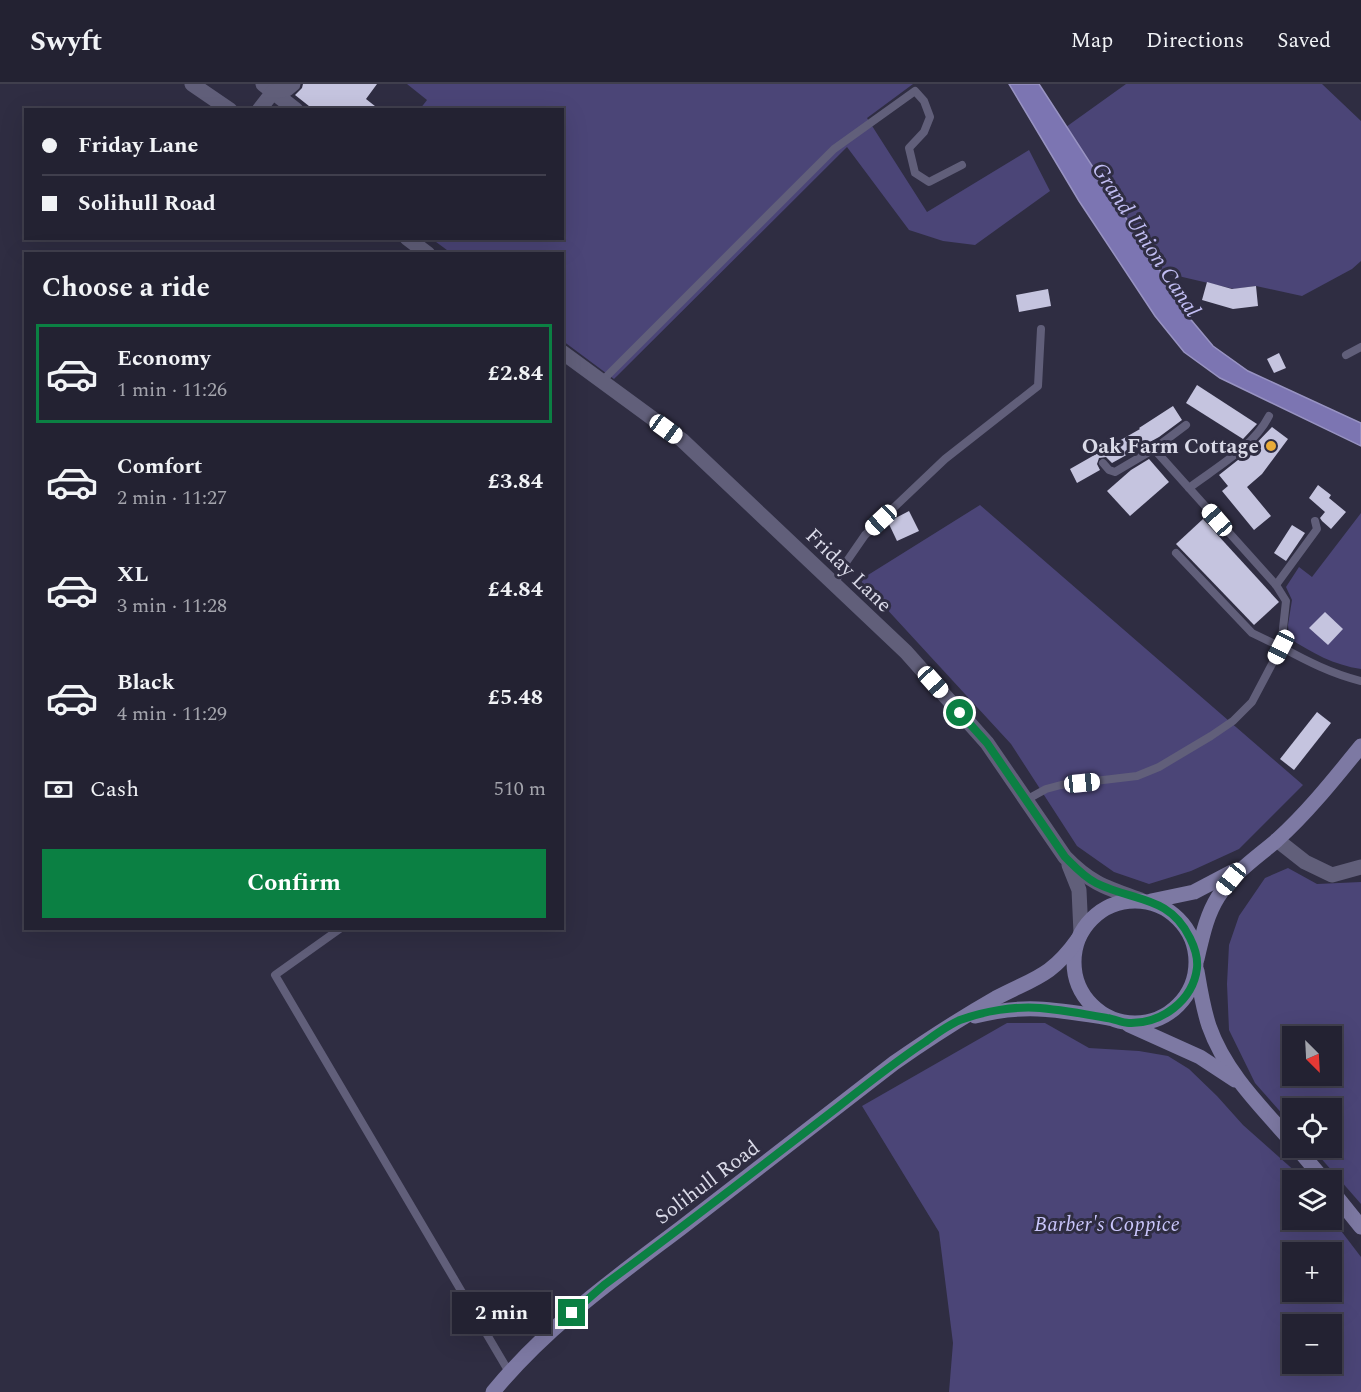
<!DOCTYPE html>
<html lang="en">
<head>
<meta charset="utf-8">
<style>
	:root { --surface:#232232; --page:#2f2f3e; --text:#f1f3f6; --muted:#a3a4ac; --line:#403f4d; --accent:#0b8043 }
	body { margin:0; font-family:Spectral,serif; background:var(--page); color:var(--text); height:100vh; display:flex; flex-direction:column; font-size:22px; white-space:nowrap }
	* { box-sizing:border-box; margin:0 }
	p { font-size:20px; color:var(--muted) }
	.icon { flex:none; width:33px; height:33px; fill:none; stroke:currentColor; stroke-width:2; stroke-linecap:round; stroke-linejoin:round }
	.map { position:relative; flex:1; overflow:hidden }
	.side { position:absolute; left:24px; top:168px; width:540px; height:678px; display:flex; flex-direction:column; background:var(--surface); border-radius:0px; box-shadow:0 6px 24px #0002,0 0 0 2px var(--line) }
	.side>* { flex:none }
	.top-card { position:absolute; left:24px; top:24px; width:540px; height:132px; border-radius:0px; box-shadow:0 6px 24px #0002,0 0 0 2px var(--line); display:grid; align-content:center; height:132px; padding:0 18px; background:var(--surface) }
	.needle { width:39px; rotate:156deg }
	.tools { position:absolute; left:1282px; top:942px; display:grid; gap:12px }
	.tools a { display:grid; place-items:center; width:60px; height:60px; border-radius:0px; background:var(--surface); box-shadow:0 6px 24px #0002,0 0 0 2px var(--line); font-size:30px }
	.end { position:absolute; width:27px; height:27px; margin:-14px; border:8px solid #0b8043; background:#fff; box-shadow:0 0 0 3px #fff }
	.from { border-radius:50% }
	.bubble { position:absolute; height:42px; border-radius:0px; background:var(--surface); box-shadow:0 6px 24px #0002,0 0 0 2px var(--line); font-size:20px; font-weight:700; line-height:42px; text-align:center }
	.car { position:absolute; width:18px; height:36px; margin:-18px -9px; border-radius:8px; box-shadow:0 0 4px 2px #0007; background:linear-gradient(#fff 24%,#345 0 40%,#fff 0 76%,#345 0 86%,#fff 0) }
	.top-card b { display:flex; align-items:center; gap:21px; height:57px; font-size:22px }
	.top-card b+b { border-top:2px solid var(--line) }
	.top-card i { width:15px; height:15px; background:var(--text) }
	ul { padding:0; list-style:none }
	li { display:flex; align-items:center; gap:18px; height:99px; margin:0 12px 9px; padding:0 6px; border:3px solid transparent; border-radius:0px }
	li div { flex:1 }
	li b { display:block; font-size:22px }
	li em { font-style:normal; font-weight:700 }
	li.active { border-color:var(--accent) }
	li>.icon { width:54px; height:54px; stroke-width:1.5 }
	h2 { padding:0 18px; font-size:27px; line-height:72px }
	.pay { display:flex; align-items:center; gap:15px; height:66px; padding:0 18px; font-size:22px }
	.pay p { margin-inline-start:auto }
	.button { display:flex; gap:12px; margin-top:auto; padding:12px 18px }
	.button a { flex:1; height:69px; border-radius:0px; background:var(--accent); color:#fff; font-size:24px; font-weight:700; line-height:69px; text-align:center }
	header { display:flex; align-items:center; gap:36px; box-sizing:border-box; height:84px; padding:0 30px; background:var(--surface); border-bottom:2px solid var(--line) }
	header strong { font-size:28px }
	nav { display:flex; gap:33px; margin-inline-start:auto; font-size:21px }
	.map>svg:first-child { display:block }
	.green { fill:#4b4577; fill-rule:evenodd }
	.water { fill:#7c75b2; stroke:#9893c2; stroke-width:1.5 }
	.building { fill:#c5c4df }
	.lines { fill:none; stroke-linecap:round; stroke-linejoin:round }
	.service { stroke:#615f7a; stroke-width:8 }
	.minor { stroke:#615f7a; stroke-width:15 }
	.tertiary { stroke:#615f7a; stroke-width:15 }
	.secondary { stroke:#7d79a3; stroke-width:15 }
	.route { stroke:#0b8043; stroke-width:8 }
	.poi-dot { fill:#e9ab38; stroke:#2f2d42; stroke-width:2 }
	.labels { text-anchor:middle; stroke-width:6; stroke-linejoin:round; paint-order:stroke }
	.poi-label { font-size:21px; font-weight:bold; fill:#dadae8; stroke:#2f2d42; text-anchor:end }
	.street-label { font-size:21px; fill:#dadae8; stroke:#2f2d42 }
	.park-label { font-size:21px; font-style:italic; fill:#cac6fc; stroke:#2f2d42 }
	.water-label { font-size:22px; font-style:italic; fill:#c1bdf2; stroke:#2f2d42 }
</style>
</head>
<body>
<header>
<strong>Swyft</strong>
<nav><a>Map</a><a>Directions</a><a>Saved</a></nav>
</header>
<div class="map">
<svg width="1361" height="1308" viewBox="0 0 1361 1308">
	<rect width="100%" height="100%" fill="#2f2d42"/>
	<g class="green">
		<path d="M407,0H913L867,34L927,128L1029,66L1050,107L975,161L943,157L909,146L847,63L614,295L563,257L562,170L451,169L432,155L562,154V26L420,25L427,16Z"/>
		<path d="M1126,0H1322L1361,37V177L1352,185L1302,212L1256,202L1234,205L1161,188L1066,43Z"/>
		<path d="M980,421L1303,701L1239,765L1191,787L1149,800L1114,788L1077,762L1011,660L860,496Z"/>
		<path d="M1361,429V585C1334,581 1312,569 1289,554L1288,541L1292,516L1286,503L1299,483L1312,493Z"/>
		<path d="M1288,784L1317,800L1361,798V1120L1312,1064H1332V1024H1293V1042L1255,999L1229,946L1227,900L1229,861L1239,832L1265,794ZM1293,952H1332V992H1293Z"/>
		<path d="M1007,939H1045L1089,964L1139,967L1168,972L1189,985L1217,1012L1243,1041L1297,1089L1303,1096H1293V1136L1332,1135L1361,1173V1308H949L953,1259L939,1148L862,1022ZM1293,1168H1332V1208H1293ZM1293,1240H1332V1280H1293Z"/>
	</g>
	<path class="water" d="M1009,0H1039L1161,188L1182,225L1213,262L1248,287L1361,339V362L1220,294L1184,268L1155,232L1079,117Z"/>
	<g class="building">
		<path d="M303,0H377L366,15L380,26H314L295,11L302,4Z"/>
		<path d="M1207,198L1232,205L1256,202L1258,222L1233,225L1202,216Z"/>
		<path d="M1048,205L1051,222L1019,228L1016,211Z"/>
		<path d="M1279,269L1286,284L1274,289L1267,275Z"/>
		<path d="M1197,301L1257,340L1243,355L1186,319Z"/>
		<path d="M1173,322L1182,336L1159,353L1112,379L1106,373L1099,374L1097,380L1100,386L1077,399L1070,385L1140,345L1139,344Z"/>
		<path d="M1272,343L1288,355L1262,390L1247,403L1271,432L1254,446L1222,407L1228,402L1219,391L1248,368Z"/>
		<path d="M1149,375L1169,398L1130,432L1107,407L1131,386Z"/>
		<path d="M1318,401L1331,411L1329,414L1346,428L1331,445L1322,437L1320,434L1325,428L1309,414Z"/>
		<path d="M909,427L919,447L897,457L888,438Z"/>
		<path d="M1203,435L1279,518L1254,541L1176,460Z"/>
		<path d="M1292,441L1305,449L1286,477L1274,469Z"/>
		<path d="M1325,528L1343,545L1328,561L1309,544Z"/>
		<path d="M1317,628L1331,639L1294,686L1280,675Z"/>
	</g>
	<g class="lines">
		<g class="service">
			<path d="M1346,271L1361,263"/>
			<path d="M602,297L834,65L915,7L924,17L930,33L924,48L909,64L915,89L929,98L962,81"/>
			<path d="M1154,365L1276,501L1286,517L1281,563C1307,577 1332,590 1361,597"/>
			<path d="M1103,379L1109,386L1115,388L1154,365L1186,341"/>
			<path d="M1189,404C1217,383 1253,363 1269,332"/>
			<path d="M834,500L847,477L865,451L945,375L1038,302L1041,245"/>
			<path d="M1276,501L1317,445L1315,437"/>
			<path d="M1026,716L1046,705L1061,701L1137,692L1159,683L1211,652L1233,637L1252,618L1281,563L1252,549L1176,469"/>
			<path d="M341,844L275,891L509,1288"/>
		</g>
		<g class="minor">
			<path d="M263,0L296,26"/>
			<path d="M259,26L273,8L287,5L293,0"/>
			<path d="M1277,756L1305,778L1332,791L1361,783"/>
		</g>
		<g class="tertiary">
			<path d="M192,0L230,26"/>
			<path d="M407,154L428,170"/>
			<path d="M562,268L682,356L906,568L987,659L1065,773C1091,800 1107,804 1141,816"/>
			<path d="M1069,781L1079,806L1081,849"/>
		</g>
		<g class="secondary">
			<path d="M1151,817L1194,808L1232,788"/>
			<circle cx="1135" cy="878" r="61"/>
			<path d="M1197,875C1202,854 1206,832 1218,813C1233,789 1256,774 1277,756C1308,728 1335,694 1361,662"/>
			<path d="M1197,887C1200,905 1203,924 1209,942C1225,988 1261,1023 1293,1059"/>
			<path d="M975,932C1025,919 1059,926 1109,934"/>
			<path d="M1129,941L1200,973L1235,996"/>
			<path d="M1297,1064L1324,1096"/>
			<path d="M1332,1107L1361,1143"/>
			<path d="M493,1308C546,1243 615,1194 681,1144C752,1089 823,1034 894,979C927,956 961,934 996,914C1034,894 1051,893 1078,855"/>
		</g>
	</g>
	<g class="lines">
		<path class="route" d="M572,1229L604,1201C683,1143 760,1083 838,1023C867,1000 895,978 925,958C936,950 948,941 960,936C984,927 1015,922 1040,924C1063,926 1085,930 1107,934C1115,935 1122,939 1129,939C1161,940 1193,917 1197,884C1198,874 1195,864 1190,854C1169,811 1134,818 1096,799C1084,793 1075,783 1065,773L987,659L960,629"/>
	</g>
	<circle class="poi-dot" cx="1271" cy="362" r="6"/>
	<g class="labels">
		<g class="poi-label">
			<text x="1259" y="369">Oak Farm Cottage</text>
		</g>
		<g class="street-label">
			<text transform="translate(849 486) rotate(44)" y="7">Friday Lane</text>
			<text transform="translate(707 1098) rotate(-37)" y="7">Solihull Road</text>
		</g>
		<g class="park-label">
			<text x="1107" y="1147">Barber's Coppice</text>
		</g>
		<g class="water-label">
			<text transform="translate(1147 155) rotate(57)" y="8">Grand Union Canal</text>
		</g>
	</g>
</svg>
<div class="tools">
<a><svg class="needle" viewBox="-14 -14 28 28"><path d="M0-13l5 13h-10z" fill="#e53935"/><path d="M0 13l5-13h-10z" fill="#a3a4ac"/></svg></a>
<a><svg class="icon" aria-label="locate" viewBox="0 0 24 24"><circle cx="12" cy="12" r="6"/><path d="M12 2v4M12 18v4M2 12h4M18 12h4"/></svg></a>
<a><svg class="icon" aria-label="layers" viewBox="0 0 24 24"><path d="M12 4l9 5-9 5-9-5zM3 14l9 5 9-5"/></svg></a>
<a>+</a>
<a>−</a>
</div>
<i class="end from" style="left:960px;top:629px"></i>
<i class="end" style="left:572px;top:1229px"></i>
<div class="bubble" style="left:452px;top:1208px;width:99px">2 min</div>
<i class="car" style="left:666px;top:345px;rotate:126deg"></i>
<i class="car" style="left:881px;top:436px;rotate:227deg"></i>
<i class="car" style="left:1217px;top:436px;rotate:319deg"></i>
<i class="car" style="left:1281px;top:563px;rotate:207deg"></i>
<i class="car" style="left:933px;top:598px;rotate:138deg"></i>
<i class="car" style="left:1082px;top:699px;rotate:84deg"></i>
<i class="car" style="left:1231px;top:795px;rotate:219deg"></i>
<div class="top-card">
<b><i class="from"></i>Friday Lane</b>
<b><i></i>Solihull Road</b>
</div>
<section class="side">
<h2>Choose a ride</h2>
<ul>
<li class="active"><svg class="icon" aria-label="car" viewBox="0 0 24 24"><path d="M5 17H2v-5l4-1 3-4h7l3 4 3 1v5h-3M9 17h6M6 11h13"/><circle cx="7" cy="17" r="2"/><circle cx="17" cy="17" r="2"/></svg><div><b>Economy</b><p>1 min · 11:26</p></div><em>£2.84</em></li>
<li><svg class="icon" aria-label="car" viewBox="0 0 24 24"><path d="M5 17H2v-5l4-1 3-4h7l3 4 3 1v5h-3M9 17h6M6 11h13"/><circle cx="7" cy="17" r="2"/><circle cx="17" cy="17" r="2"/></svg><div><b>Comfort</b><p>2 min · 11:27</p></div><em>£3.84</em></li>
<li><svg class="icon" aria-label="car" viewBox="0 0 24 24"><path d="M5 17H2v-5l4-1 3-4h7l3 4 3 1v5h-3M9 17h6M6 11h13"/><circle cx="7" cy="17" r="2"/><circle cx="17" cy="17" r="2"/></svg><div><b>XL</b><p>3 min · 11:28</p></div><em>£4.84</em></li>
<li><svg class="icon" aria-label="car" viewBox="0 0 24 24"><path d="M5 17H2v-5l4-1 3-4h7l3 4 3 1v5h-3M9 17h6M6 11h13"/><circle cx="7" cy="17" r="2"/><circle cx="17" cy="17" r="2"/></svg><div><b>Black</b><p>4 min · 11:29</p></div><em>£5.48</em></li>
</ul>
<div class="pay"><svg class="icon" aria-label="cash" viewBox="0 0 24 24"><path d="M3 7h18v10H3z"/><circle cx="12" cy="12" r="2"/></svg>Cash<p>510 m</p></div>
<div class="button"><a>Confirm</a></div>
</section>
</div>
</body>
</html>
